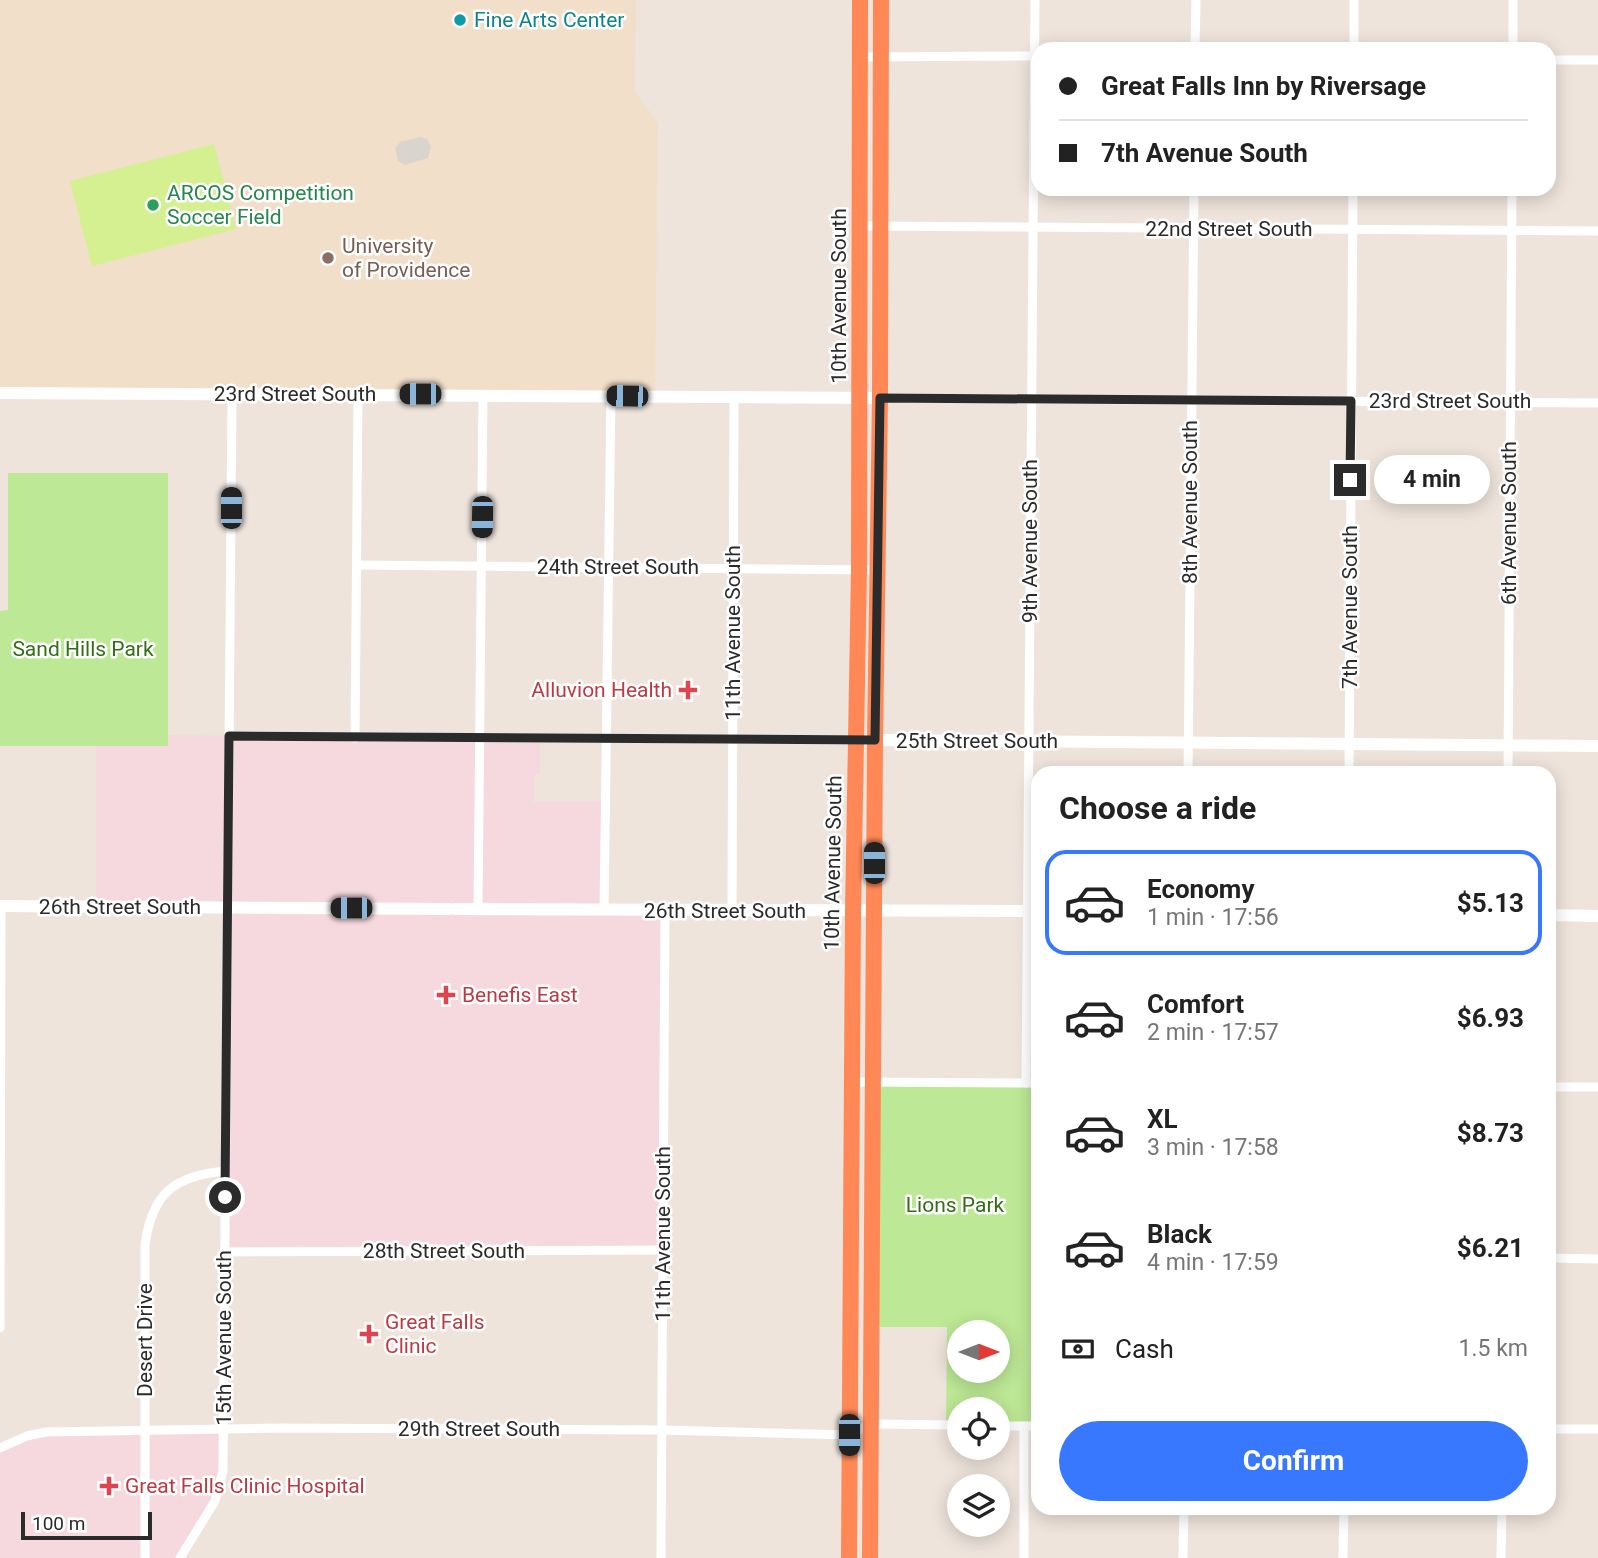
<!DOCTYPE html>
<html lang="en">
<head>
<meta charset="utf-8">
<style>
	:root { --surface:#fff; --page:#f6f6f6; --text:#222; --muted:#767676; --line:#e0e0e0; --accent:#3878ff }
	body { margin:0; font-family:Roboto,sans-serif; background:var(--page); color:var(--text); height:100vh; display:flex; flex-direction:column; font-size:26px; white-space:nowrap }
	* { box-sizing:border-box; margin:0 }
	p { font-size:23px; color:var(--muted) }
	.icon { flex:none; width:38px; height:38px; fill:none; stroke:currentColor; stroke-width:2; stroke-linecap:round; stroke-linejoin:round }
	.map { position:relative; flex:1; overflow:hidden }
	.drawer { position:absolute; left:1031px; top:766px; width:525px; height:749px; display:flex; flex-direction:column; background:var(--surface); border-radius:21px; box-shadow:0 4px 18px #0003 }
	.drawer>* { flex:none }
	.guide { position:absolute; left:1031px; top:42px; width:525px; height:154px; border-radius:21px; box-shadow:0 4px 18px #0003; display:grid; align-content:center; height:154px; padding:0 28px; background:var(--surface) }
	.needle { width:46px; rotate:90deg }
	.tools { position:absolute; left:947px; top:1320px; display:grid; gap:14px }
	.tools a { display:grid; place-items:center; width:63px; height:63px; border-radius:50%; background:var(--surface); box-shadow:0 4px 18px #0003; font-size:35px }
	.scale { position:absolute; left:21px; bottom:18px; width:131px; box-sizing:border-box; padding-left:7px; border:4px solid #2b2b2b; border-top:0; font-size:19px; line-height:24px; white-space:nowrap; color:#2b2b2b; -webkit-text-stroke:5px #fff; paint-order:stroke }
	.end { position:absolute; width:32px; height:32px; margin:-16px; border:9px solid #2b2b2b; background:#fff; box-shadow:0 0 0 4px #fff }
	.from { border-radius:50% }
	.bubble { position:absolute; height:49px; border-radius:24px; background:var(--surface); box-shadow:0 4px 18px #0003; font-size:23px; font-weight:700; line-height:49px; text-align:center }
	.car { position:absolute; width:21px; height:42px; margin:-21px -10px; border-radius:9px; box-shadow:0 0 5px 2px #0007; background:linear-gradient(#222 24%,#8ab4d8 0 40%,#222 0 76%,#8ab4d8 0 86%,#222 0) }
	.guide b { display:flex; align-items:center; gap:24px; height:66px; font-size:26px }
	.guide b+b { border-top:2px solid var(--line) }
	.guide i { width:18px; height:18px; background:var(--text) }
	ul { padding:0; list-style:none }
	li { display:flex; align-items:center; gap:21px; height:105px; margin:0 14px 10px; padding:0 14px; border:4px solid transparent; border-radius:21px }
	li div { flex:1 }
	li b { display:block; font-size:26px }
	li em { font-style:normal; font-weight:700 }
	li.selected { border-color:var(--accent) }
	li>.icon { width:63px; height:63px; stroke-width:1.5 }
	h2 { padding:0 28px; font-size:32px; line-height:84px }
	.pay { display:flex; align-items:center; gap:18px; height:77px; padding:0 28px; font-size:26px }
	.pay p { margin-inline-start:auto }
	.action { display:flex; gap:14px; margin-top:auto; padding:14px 28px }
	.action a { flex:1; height:80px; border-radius:42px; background:var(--accent); color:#fff; font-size:28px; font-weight:700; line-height:80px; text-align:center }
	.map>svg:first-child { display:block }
	.education { fill:#f1dfca }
	.medical { fill:#f5d9de }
	.green { fill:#bde895; fill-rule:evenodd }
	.pitch { fill:#d4f090 }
	.plaza { fill:#dad4cf }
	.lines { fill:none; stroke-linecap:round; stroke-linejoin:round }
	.street { stroke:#fff; stroke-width:9 }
	.secondary { stroke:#fff; stroke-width:12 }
	.highway { stroke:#ff8856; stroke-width:16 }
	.route { stroke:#2b2b2b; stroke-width:9 }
	.culture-dot { fill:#0f9aa8; stroke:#fff; stroke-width:2.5 }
	.leisure-dot { fill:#2e9e5b; stroke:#fff; stroke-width:2.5 }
	.education-dot { fill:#8d6e63; stroke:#fff; stroke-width:2.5 }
	.health-dot { fill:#e0444e; stroke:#fff; stroke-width:2.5 }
	.labels { text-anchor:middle; stroke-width:5; stroke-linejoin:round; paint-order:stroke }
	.culture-label { font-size:21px; fill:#0d838f; stroke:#fff; text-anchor:start }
	.leisure-label { font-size:21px; fill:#27864d; stroke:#fff; text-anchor:start }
	.street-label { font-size:21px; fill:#2b2b2b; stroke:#fff }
	.education-label { font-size:21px; fill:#785e54; stroke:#fff; text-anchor:start }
	.park-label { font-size:21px; fill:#346e15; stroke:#fff }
	.health-label { font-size:21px; fill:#be3a42; stroke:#fff; text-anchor:start }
</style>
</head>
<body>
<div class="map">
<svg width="1598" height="1558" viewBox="0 0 1598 1558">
	<rect width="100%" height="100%" fill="#eee4dc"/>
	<path class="education" d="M0,0H636L635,91L658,123L655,396L0,393Z"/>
	<g class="medical">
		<path d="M168,735L540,739V774L534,775V802L605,801L604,910H665L663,1250L225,1252L228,908L96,907V746H167Z"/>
		<path d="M223,1430V1471L215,1501L180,1558H0V1448L27,1436Z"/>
	</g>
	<g class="green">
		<path d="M8,473H168V746H0V611L8,610Z"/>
		<path d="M873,1081L1038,1083V1425H998V1409H959V1425H946L947,1327H872ZM959,1332H998V1370H959Z"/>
	</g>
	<path class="pitch" d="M214,144L236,229L92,266L70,181Z"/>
	<path class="plaza" d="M420,137L427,139L431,146L428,158L405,165L398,161L395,149L400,142Z"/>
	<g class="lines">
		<g class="street">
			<path d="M1195,49L1196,0"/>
			<path d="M1354,49V0"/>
			<path d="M1513,49V0"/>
			<path d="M859,57L1038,56"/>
			<path d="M1549,60H1598"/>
			<path d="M861,226L1598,231"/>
			<path d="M880,398L1598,403"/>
			<path d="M357,565L879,570"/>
			<path d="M229,736L875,740"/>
			<path d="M355,738L358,394"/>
			<path d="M1188,774L1194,189"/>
			<path d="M1349,774L1353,189"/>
			<path d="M1508,774L1512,189"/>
			<path d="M478,909L483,395"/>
			<path d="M604,910L611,395"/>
			<path d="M732,910L734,397"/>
			<path d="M853,1082L1038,1083"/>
			<path d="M1026,1083L1035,0"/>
			<path d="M1549,1087H1598"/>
			<path d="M225,1252L663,1250"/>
			<path d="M1549,1258L1598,1259"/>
			<path d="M0,1328L1,906"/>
			<path d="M998,1426H1038"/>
			<path d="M1549,1429H1598"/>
			<path d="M0,1448L27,1436L46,1432L278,1428L661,1430L849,1435L871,1424L959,1425"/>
			<path d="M145,1558V1245C152,1193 174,1176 225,1171"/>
			<path d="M180,1558L215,1501L223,1471L232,393"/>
			<path d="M661,1558L665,910"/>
			<path d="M1024,1558V1426"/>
			<path d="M1183,1558L1184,1508"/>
			<path d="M1343,1558L1344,1508"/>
			<path d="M1501,1558L1502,1508"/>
		</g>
		<g class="secondary">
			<path d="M0,393L880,398"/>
			<path d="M875,740L1598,746"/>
			<path d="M0,906L449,909"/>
			<path d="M454,909L1038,911"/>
			<path d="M1549,915L1598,916"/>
		</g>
		<g class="highway">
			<path d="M849,1558L853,912L859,569L860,0"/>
			<path d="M870,1558L875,740L880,398L881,0"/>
		</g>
	</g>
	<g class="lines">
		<path class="route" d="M225,1197L229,736L875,740L880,398L1351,401L1350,480"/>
	</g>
	<circle class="culture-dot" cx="460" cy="20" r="7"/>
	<circle class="leisure-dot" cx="153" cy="205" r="7"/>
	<circle class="education-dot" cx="328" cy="258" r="7"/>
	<g class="health-dot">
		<path d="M684.5 679.5h7v7h7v7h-7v7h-7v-7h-7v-7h7z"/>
		<path d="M442.5 984.5h7v7h7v7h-7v7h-7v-7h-7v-7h7z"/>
		<path d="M365.5 1323.5h7v7h7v7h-7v7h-7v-7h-7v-7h7z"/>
		<path d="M105.5 1475.5h7v7h7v7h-7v7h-7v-7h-7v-7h7z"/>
	</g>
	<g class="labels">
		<g class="culture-label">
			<text x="474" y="27">Fine Arts Center</text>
		</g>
		<g class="leisure-label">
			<text x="167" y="200">ARCOS Competition<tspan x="167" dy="24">Soccer Field</tspan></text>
		</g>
		<g class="street-label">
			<text x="1229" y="236">22nd Street South</text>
			<text transform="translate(839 296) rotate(-90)" y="7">10th Avenue South</text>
			<text x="295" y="401">23rd Street South</text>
			<text x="1450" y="408">23rd Street South</text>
			<text transform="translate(1190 502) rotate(-90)" y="7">8th Avenue South</text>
			<text transform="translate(1509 523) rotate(-90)" y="7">6th Avenue South</text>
			<text transform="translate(1030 541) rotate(-90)" y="7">9th Avenue South</text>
			<text x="618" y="574">24th Street South</text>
			<text transform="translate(1350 607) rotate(-90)" y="7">7th Avenue South</text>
			<text transform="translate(733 633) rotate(-90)" y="7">11th Avenue South</text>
			<text x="977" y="748">25th Street South</text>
			<text transform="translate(833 863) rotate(-89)" y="7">10th Avenue South</text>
			<text x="120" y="914">26th Street South</text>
			<text x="725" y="918">26th Street South</text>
			<text transform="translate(663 1234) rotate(-90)" y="7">11th Avenue South</text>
			<text x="444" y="1258">28th Street South</text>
			<text transform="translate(224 1338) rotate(-90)" y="7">15th Avenue South</text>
			<text transform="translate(145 1340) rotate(-90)" y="7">Desert Drive</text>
			<text x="479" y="1436">29th Street South</text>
		</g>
		<g class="education-label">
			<text x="342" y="253">University<tspan x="342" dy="24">of Providence</tspan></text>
		</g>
		<g class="park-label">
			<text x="83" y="656">Sand Hills Park</text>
			<text x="955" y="1212">Lions Park</text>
		</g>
		<g class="health-label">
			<text x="672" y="697" text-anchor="end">Alluvion Health</text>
			<text x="462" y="1002">Benefis East</text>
			<text x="385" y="1329">Great Falls<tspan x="385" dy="24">Clinic</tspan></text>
			<text x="125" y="1493">Great Falls Clinic Hospital</text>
		</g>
	</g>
</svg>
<div class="tools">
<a><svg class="needle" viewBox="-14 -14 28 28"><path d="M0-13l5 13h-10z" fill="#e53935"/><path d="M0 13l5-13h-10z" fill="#767676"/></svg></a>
<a><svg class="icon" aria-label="locate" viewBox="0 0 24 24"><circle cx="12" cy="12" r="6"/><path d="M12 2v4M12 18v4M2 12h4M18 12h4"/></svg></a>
<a><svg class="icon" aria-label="layers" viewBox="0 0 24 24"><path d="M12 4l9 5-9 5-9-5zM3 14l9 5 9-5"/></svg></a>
</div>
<div class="scale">100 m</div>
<i class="end from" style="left:225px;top:1197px"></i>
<i class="end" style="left:1350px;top:480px"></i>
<div class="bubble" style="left:1374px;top:455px;width:116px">4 min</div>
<i class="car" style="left:420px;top:394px;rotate:270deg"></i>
<i class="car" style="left:627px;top:396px;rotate:271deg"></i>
<i class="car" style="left:231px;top:508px;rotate:0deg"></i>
<i class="car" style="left:482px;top:517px;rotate:181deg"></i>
<i class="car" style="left:874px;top:863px;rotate:0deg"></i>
<i class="car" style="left:351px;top:908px;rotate:270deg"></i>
<i class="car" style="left:849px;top:1435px;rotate:180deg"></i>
<div class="guide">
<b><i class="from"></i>Great Falls Inn by Riversage</b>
<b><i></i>7th Avenue South</b>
</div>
<section class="drawer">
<h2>Choose a ride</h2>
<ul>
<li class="selected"><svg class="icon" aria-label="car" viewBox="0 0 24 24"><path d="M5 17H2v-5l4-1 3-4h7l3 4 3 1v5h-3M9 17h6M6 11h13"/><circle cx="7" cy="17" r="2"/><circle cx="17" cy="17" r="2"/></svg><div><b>Economy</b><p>1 min · 17:56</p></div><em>$5.13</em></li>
<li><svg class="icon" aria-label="car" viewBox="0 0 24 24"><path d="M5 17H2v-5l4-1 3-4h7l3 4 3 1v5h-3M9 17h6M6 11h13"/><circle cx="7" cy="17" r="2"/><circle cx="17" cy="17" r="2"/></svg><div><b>Comfort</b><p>2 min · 17:57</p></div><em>$6.93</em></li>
<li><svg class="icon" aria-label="car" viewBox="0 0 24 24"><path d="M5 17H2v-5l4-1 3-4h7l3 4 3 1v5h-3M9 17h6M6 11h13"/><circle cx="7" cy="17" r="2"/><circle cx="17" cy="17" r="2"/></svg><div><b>XL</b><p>3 min · 17:58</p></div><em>$8.73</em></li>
<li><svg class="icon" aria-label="car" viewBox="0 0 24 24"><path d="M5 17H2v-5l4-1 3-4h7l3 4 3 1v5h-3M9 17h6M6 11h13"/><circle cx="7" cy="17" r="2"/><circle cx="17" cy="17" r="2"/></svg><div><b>Black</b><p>4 min · 17:59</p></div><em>$6.21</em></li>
</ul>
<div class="pay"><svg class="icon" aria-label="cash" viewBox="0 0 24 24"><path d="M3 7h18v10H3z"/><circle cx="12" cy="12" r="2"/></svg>Cash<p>1.5 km</p></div>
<div class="action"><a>Confirm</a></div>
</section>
</div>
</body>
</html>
